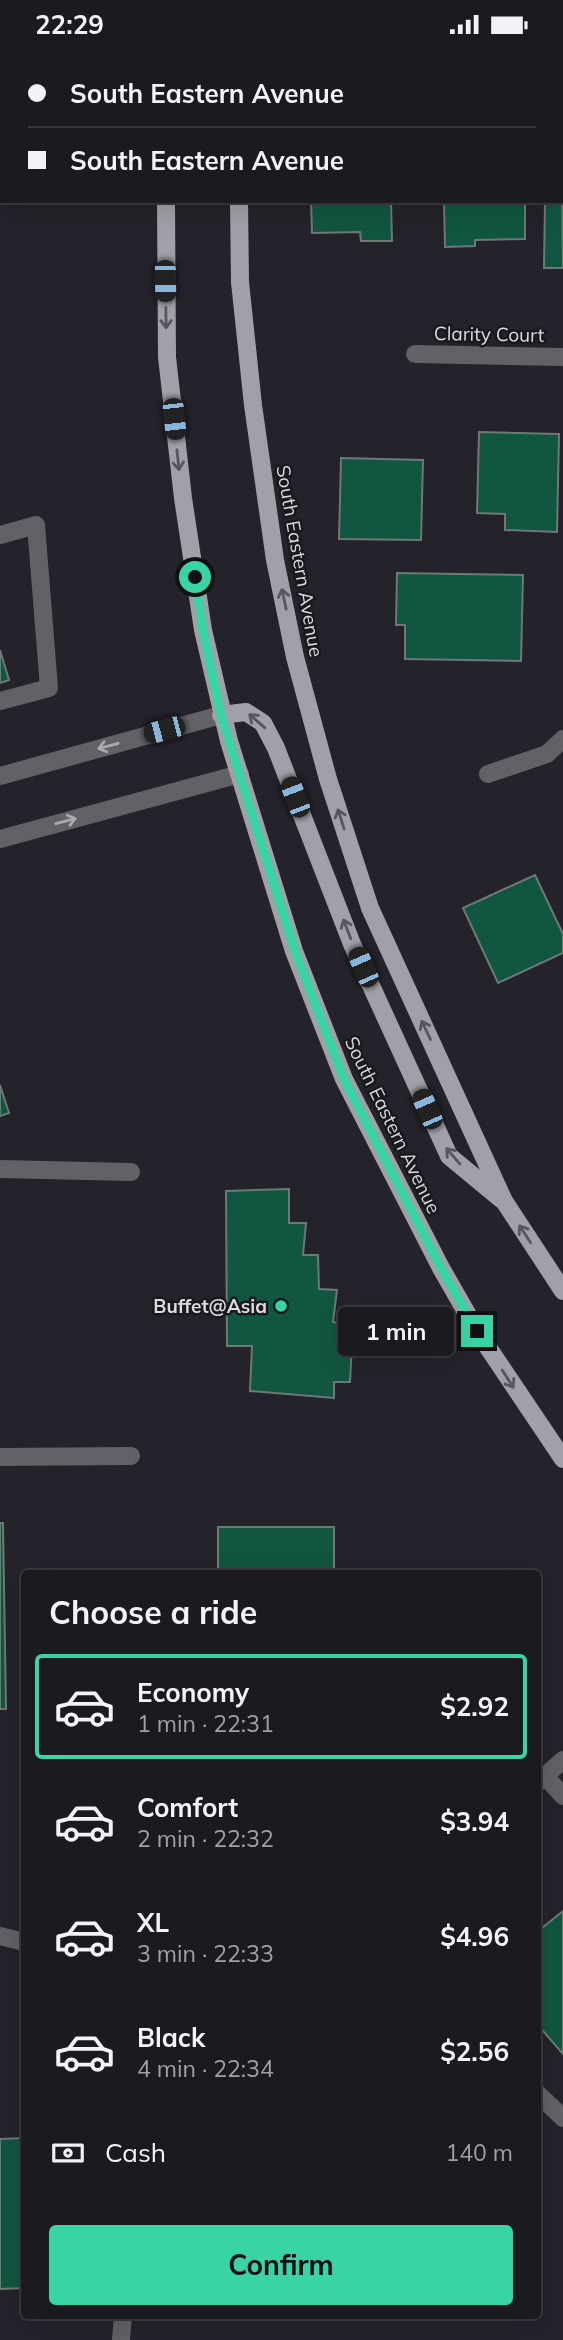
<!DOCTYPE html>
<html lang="en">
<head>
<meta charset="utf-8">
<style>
	:root { --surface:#1b1a20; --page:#28272d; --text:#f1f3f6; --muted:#a0a1a5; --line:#39383e; --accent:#39d4a5 }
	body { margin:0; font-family:Mulish,sans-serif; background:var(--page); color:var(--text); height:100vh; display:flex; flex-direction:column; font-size:26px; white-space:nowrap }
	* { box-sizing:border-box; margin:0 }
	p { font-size:23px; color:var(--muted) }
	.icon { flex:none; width:38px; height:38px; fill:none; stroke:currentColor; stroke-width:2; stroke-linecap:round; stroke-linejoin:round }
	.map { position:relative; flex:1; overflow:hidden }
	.details { position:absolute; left:21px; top:1521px; width:520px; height:749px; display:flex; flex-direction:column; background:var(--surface); border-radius:7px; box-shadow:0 7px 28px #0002,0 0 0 2px var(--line) }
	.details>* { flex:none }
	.banner { position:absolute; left:0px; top:0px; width:564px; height:154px; box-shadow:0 7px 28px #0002,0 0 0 2px var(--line); display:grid; align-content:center; height:154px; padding:0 28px; background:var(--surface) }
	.end { position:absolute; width:32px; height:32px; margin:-16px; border:9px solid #39d4a5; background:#111; box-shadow:0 0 0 4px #111 }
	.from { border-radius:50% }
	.bubble { position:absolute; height:49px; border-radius:7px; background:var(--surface); box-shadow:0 7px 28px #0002,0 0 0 2px var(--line); font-size:23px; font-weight:700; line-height:49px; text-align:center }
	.car { position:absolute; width:21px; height:42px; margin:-21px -10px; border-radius:9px; box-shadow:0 0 5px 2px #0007; background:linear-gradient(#222 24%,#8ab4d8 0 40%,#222 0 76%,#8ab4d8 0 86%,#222 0) }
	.banner b { display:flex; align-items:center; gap:24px; height:66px; font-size:26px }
	.banner b+b { border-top:2px solid var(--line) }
	.banner i { width:18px; height:18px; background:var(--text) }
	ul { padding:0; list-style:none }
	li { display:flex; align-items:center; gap:21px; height:105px; margin:0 14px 10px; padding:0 14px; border:4px solid transparent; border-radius:7px }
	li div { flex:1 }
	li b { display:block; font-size:26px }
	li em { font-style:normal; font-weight:700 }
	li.on { border-color:var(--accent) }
	li>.icon { width:63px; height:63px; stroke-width:1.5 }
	h2 { padding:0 28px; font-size:32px; line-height:84px }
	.pay { display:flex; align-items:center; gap:18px; height:77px; padding:0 28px; font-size:26px }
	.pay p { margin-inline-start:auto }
	.cta { display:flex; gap:14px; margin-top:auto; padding:14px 28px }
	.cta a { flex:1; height:80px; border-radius:7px; background:var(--accent); color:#111; font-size:28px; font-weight:700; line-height:80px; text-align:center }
	.status { display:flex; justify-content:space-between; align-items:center; height:49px; padding:0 35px; background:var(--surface); direction:ltr }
	.status svg { height:19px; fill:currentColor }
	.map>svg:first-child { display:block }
	.building { fill:#115641; stroke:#6e7975; stroke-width:2 }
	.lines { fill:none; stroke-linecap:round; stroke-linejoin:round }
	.service { stroke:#626165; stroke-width:18 }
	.minor { stroke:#626165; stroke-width:18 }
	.primary { stroke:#a19fa7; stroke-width:18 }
	.oneway { stroke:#57555d }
	.oneway2 { stroke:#abaaaf }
	.route { stroke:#39d4a5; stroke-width:9 }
	.poi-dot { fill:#39d4a5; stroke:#1b1920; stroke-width:2.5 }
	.labels { text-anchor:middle; stroke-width:5; stroke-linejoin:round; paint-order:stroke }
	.street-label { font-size:19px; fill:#dcdbe0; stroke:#1b1920 }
	.poi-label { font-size:19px; font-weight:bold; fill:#dcdbe0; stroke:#1b1920; text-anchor:end }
</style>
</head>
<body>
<div class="status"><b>22:29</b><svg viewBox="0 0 49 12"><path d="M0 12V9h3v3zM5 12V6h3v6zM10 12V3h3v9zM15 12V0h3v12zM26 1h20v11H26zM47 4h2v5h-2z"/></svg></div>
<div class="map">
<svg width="563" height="2291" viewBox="0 0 563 2291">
	<rect width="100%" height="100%" fill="#24222a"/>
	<g class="building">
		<path d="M0,0H21L2,2V145Z"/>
		<path d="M316,0H402L316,2Z"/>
		<path d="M457,0H544L457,2Z"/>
		<path d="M562,118L563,219H544L545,152H562Z"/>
		<path d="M311,152H391L392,192H361L360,183L312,184Z"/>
		<path d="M444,152H525V190L475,191V197L445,198Z"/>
		<path d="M479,383L559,385L557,483L505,481V465L477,464Z"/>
		<path d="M341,409L423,411L421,491L339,490Z"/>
		<path d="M397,524L523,526L521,612L405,610V576H396Z"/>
		<path d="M0,601L9,631L0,634Z"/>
		<path d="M535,826L563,885V904L498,934L463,859Z"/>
		<path d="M0,1036L9,1064L0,1067Z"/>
		<path d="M289,1140V1174H306L303,1206H318L319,1240L337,1241L333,1273L353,1276L350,1333H334V1349L250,1342L252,1297H227L226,1142Z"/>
		<path d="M0,1474H3L6,1660H0Z"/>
		<rect x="218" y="1478" width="116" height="46"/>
		<path d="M563,1862V2005L537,1975V1883Z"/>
		<path d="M24,2089V2239L0,2240V2090Z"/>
	</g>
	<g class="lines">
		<g class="service">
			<path d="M0,486L36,476L49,639L0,652"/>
			<path d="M0,727L221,666"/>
			<path d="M0,790L240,725"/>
			<path d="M0,1120L131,1123"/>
			<path d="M0,1408L131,1407"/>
			<path d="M545,1727L563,1747"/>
			<path d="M537,1734L563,1711"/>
			<path d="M0,1887L24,1893"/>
			<path d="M537,2044L563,2069"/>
			<path d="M121,2291L123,2266"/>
		</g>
		<g class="minor">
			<path d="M415,305L563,308"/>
			<path d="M488,725L547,705L563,690"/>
		</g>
		<g class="primary">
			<path d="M168,2V0"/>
			<path d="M240,2V0"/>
			<path d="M166,152L167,308L183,449L203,581L229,692L294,902L344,1030L441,1219L477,1282L563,1410"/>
			<path d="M239,152L240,233L253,356L275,511L295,608L328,730L370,859L504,1152L563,1242"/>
			<path d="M221,666L246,663L263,674L276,699L352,895L449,1107L501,1150"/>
		</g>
	</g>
	<defs><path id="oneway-shaft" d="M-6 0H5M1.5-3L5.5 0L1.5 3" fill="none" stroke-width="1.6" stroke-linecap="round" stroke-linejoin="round" transform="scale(1.75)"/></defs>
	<g class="oneway">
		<use href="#oneway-shaft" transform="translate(166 269) rotate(89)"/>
		<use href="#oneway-shaft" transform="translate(178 411) rotate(84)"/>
		<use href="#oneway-shaft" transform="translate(284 550) rotate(-102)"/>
		<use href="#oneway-shaft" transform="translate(257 672) rotate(-139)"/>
		<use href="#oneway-shaft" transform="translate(341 770) rotate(-108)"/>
		<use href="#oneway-shaft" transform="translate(347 880) rotate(-111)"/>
		<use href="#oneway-shaft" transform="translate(426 981) rotate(-115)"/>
		<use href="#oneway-shaft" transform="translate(453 1107) rotate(-131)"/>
		<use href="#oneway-shaft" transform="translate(525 1185) rotate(-123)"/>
		<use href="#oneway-shaft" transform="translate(508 1330) rotate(57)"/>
	</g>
	<g class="oneway2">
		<use href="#oneway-shaft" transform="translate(108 697) rotate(165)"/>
		<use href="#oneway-shaft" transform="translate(66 772) rotate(-15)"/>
	</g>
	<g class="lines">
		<path class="route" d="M195,528L203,581L221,666L295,902L344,1030L441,1219L477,1282"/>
	</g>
	<circle class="poi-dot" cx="281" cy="1257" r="7"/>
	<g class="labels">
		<g class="street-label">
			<text transform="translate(489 285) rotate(1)" y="7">Clarity Court</text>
			<text transform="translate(300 512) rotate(80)" y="7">South Eastern Avenue</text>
			<text transform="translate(393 1076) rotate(64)" y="7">South Eastern Avenue</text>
		</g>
		<g class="poi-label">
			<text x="267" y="1264">Buffet@Asia</text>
		</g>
	</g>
</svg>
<i class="end from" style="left:195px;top:528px"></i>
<i class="end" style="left:477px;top:1282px"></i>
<div class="bubble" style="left:338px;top:1258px;width:116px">1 min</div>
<i class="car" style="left:165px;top:232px;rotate:179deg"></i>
<i class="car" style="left:174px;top:370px;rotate:174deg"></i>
<i class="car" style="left:164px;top:681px;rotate:255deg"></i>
<i class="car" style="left:295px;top:748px;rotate:339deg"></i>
<i class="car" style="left:363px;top:918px;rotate:336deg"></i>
<i class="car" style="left:427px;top:1060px;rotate:336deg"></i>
<div class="banner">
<b><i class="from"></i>South Eastern Avenue</b>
<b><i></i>South Eastern Avenue</b>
</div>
<section class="details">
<h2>Choose a ride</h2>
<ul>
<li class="on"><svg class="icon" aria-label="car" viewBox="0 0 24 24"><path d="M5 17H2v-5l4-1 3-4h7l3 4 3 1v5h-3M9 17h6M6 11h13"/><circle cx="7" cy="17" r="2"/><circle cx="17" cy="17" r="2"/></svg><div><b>Economy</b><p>1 min · 22:31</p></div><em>$2.92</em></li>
<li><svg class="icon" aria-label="car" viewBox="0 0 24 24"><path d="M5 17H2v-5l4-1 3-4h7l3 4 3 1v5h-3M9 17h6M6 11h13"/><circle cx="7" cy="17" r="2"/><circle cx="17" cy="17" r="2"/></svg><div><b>Comfort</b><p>2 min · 22:32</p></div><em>$3.94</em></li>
<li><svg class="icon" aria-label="car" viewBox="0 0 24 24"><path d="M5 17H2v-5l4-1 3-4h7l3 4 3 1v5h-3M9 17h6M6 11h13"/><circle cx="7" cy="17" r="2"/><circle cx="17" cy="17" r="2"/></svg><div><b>XL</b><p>3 min · 22:33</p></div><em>$4.96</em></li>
<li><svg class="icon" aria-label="car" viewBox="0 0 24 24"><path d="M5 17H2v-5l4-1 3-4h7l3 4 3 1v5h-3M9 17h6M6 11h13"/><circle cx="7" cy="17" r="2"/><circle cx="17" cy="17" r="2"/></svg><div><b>Black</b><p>4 min · 22:34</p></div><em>$2.56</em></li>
</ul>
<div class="pay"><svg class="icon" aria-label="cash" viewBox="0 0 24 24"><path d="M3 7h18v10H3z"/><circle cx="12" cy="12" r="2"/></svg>Cash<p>140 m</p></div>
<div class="cta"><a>Confirm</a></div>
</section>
</div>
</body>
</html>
